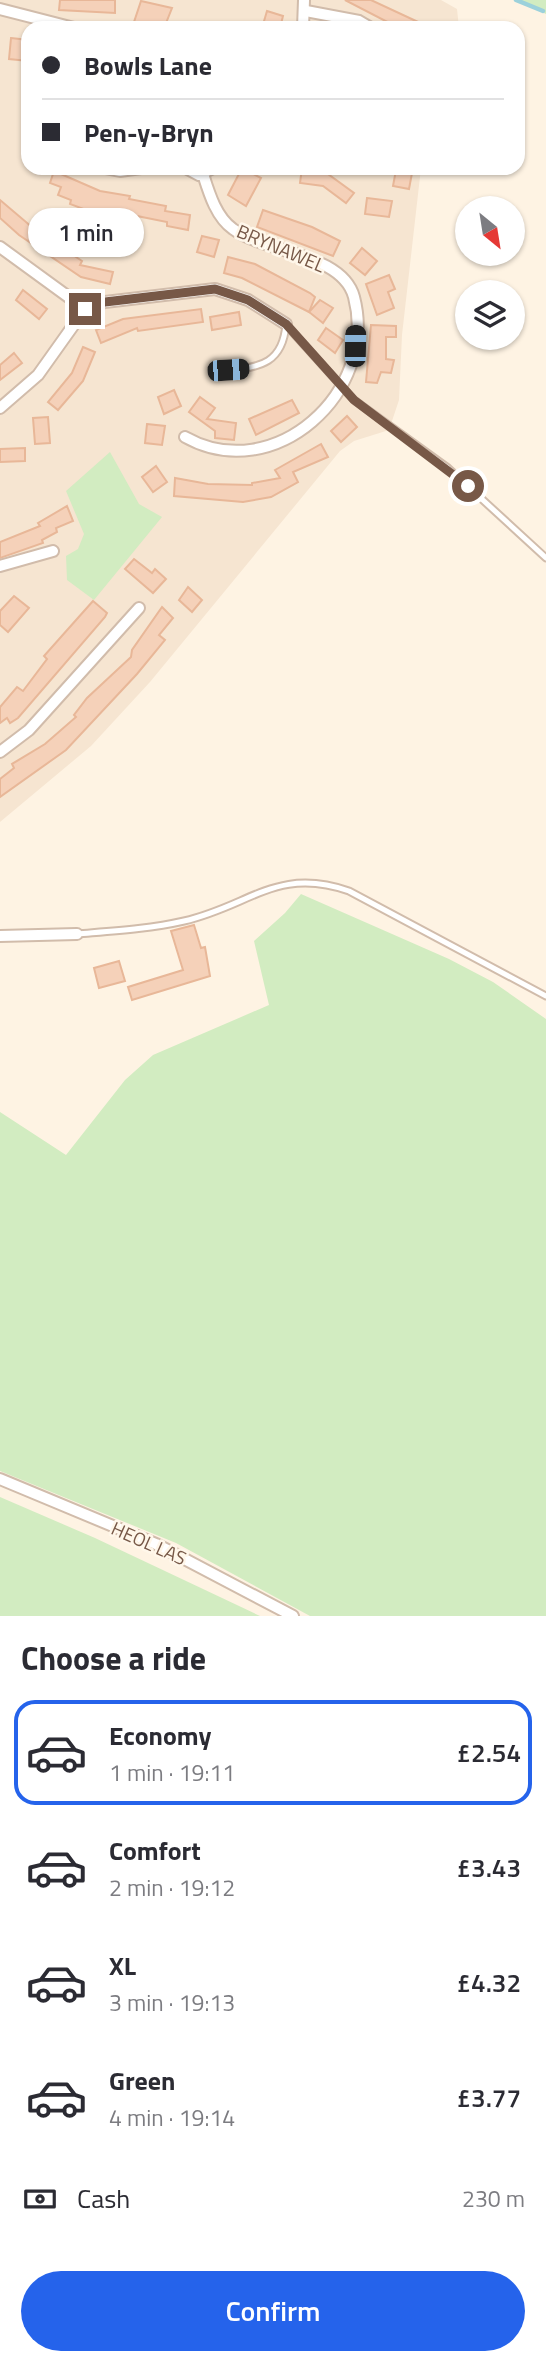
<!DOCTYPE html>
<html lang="en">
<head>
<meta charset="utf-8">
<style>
	:root { --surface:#fff; --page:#f2f2f3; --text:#2b2b33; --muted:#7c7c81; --line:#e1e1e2; --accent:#2563eb }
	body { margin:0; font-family:"Titillium Web",sans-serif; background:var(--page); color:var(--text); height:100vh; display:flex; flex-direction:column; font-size:26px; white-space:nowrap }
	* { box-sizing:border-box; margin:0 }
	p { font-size:23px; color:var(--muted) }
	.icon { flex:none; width:38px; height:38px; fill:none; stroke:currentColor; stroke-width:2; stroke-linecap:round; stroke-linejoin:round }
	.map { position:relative; height:1616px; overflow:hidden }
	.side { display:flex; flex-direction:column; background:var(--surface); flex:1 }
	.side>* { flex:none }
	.banner { position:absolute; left:21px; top:21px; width:504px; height:154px; border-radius:21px; box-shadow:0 2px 5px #0004; display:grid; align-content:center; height:154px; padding:0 21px; background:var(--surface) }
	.needle { width:46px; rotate:150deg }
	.controls { position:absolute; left:455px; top:196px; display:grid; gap:14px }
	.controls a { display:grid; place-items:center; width:70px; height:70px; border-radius:50%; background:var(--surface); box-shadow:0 2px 5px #0004; font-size:35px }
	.end { position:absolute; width:32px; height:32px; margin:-16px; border:9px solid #775847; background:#fff; box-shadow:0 0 0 4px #fff }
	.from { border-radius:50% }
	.bubble { position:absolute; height:49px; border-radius:24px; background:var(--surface); box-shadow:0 2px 5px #0004; font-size:23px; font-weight:600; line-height:49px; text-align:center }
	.car { position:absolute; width:21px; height:42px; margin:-21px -10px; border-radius:9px; box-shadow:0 0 5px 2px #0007; background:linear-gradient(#222 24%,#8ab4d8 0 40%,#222 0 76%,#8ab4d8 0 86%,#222 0) }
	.banner b { display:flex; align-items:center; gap:24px; height:66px; font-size:26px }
	.banner b+b { border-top:2px solid var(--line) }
	.banner i { width:18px; height:18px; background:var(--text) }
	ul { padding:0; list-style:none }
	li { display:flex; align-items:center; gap:21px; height:105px; margin:0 14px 10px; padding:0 7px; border:4px solid transparent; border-radius:21px }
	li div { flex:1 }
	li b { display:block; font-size:26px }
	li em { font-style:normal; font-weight:600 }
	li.current { border-color:var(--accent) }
	li>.icon { width:63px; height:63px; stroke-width:1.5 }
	h2 { padding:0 21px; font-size:32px; line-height:84px }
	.pay { display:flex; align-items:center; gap:18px; height:77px; padding:0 21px; font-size:26px }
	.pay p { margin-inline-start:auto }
	.action { display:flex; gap:14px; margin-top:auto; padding:14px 21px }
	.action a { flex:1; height:80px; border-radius:42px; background:var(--accent); color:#fff; font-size:28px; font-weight:600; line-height:80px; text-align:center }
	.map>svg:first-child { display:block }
	.residential { fill:#f6e5d1 }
	.green { fill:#d2ecc1 }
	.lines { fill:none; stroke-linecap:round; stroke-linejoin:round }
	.stream { stroke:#9cd1db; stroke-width:4.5 }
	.building { fill:#f5d1b9; stroke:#e8b798; stroke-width:2 }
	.service-casing { stroke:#d1bcab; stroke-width:9 }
	.minor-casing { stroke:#d1bcab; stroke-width:14 }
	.service { stroke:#fff; stroke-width:5 }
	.minor { stroke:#fff; stroke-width:10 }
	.route { stroke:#775847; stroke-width:9 }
	.labels { text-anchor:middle; stroke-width:5; stroke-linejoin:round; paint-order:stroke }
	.street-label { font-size:19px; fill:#775847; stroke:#fff7ea }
</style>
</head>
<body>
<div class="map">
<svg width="546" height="1616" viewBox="0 0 546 1616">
	<rect width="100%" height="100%" fill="#fef3e3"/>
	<path class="residential" d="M0,0H441L457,9L459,28H28V168H421L402,335L399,400L389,430L354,441L340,451L150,682L91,746L0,822Z"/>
	<g class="green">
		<path d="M516,0H546V14Z"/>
		<path d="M110,452L139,504L162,517L94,600L67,580L66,556L78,549L84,534L66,491Z"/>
		<path d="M301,894L449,959L493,982L546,1019V1616H310L176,1543L0,1471V1112L66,1155L125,1080L153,1055L269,1005L254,941L285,913Z"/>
		<path d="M0,1497L95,1538L260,1616H0Z"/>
	</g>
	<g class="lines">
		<path class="stream" d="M516,0L543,11"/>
	</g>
	<g class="building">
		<path d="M60,0H115V13L59,10Z"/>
		<path d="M345,0H371L431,28H399Z"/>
		<path d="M141,1L172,8L164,28L134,22Z"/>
		<path d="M267,11L283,16L280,28H262Z"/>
		<path d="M11,38L28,40V61L9,59Z"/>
		<path d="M242,168L261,178L246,206L228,195Z"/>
		<path d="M302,168H329L328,174L354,193L346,203L323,186L300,183Z"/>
		<path d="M396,170L412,173L409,189L393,186Z"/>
		<path d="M54,171L100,191L130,196L129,199L166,206L165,211L190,215L188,230L167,226V222L127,214L126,218L94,213L70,204L71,200L58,195L61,187L50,183Z"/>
		<path d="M367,198L392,201L389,217L365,214Z"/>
		<path d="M0,200L33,228L82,261L80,265L113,272L110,284L81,277L19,235L0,218Z"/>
		<path d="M263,210L312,227L340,241L333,256L257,227Z"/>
		<path d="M202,236L219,240L214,257L197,252Z"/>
		<path d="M362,248L377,261L365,275L350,263Z"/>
		<path d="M228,257L255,264L310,293L315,297L309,312L242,278L224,273Z"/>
		<path d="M389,275L395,289L388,292L394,308L377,315L366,284Z"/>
		<path d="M23,290L47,309L39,319L16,300Z"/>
		<path d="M320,300L333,308L323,323L309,312Z"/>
		<path d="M201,309L203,322L138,331L137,328L101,343L96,330L123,319Z"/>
		<path d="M239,312L241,325L212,330L210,317Z"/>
		<path d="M371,325L396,326V337H386V359L394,360L391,373L381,372L377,383L366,382Z"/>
		<path d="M326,328L343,340L335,353L318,340Z"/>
		<path d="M83,347L95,352L83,381L58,410L48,402L72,373Z"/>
		<path d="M14,353L22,363L0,380V365Z"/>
		<path d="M174,390L181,406L164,414L158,397Z"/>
		<path d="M200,397L215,408L207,419L236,423L234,440L215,438V431L189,412Z"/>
		<path d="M292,400L299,413L256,435L249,419Z"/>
		<path d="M347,416L357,427L341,442L331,431Z"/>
		<path d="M48,417L50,443L35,444L33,418Z"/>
		<path d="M147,424L165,426L162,445L145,443Z"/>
		<path d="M321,444L328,457L293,472L298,482L271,497L243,502L174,496L175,478L208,484L252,485V483L280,478L275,470Z"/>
		<path d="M25,448V461L0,462V449Z"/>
		<path d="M156,466L167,482L153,492L142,477Z"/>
		<path d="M67,506L73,521L56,528L57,532L42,540L43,543L0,558V542L40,526L38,523Z"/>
		<path d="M134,559L152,573L155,569L166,579L153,593L125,569Z"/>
		<path d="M188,587L202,600L192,612L179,600Z"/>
		<path d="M14,596L29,608L8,632L0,625V611Z"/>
		<path d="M93,601L107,613L105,617L18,718L10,723L7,718L0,723V707L17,687L23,691L47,659L44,656Z"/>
		<path d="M162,607L173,618L159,635L165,640L137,674L66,750L0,797V779L14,768L12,764L45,744L76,717L74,715L87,698L131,657L132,650Z"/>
		<path d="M194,925L201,948L205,947L210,976L132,1000L128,987L183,970L171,931Z"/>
		<path d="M119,961L125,981L99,988L94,968Z"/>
	</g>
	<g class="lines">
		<g class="service-casing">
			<g id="service">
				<path d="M286,325L354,400L448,468L546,558"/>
				<path d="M228,370C261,368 283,362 286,324"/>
				<path d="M77,934C113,931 149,929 184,921C250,906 277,866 349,891L546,996"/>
			</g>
		</g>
		<g class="minor-casing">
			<g id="minor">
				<path d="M0,9L74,28"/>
				<path d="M306,11L359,21L371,28"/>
				<path d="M303,28L304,0"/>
				<path d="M105,168L120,171L141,168"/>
				<path d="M186,168L199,175L213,168"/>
				<path d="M0,247L85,309"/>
				<path d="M0,408L38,375L85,309L105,302L215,289L248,300L286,324"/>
				<path d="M185,437C274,487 379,392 354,297C342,253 265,253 233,229C216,217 209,193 203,174"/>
				<path d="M0,566L53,551"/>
				<path d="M0,752L29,730L139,608"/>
				<path d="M0,936L77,934"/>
				<path d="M0,1479L156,1544L293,1616"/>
			</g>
		</g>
		<use href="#service" class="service"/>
		<use href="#minor" class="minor"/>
	</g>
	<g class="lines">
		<path class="route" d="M85,309L105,302L215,289L248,300L286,324L354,400L468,486"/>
	</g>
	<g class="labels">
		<g class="street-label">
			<text transform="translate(281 248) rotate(23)" y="7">BRYNAWEL</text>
			<text transform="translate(149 1543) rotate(24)" y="7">HEOL LAS</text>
		</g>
	</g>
</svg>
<div class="controls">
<a><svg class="needle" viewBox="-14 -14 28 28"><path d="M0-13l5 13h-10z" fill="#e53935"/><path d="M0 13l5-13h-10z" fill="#7c7c81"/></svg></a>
<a><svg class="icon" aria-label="layers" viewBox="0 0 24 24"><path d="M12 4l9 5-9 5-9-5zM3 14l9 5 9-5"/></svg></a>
</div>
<i class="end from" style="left:468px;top:486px"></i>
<i class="end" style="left:85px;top:309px"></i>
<div class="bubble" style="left:28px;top:208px;width:116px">1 min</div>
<i class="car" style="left:355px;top:346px;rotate:1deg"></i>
<i class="car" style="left:228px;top:370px;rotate:86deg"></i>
<div class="banner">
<b><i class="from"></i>Bowls Lane</b>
<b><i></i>Pen-y-Bryn</b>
</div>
</div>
<section class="side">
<h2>Choose a ride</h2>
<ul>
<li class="current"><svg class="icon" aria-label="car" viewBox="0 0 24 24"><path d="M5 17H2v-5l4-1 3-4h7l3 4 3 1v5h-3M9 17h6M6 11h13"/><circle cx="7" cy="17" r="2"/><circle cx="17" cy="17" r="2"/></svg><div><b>Economy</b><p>1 min · 19:11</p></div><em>£2.54</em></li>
<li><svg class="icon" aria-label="car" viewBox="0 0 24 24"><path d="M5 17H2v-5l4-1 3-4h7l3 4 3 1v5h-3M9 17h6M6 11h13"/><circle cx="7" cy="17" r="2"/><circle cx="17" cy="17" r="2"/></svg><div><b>Comfort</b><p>2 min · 19:12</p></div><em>£3.43</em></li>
<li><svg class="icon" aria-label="car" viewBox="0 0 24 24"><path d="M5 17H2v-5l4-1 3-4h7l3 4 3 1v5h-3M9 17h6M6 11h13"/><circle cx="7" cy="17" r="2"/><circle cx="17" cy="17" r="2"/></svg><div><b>XL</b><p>3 min · 19:13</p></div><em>£4.32</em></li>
<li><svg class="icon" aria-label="car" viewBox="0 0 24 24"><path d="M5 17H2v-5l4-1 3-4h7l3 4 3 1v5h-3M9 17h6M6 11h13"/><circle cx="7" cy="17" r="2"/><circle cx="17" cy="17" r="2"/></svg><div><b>Green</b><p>4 min · 19:14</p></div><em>£3.77</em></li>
</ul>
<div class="pay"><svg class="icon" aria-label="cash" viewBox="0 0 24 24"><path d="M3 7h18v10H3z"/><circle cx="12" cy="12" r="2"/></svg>Cash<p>230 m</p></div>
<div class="action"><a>Confirm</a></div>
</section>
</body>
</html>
